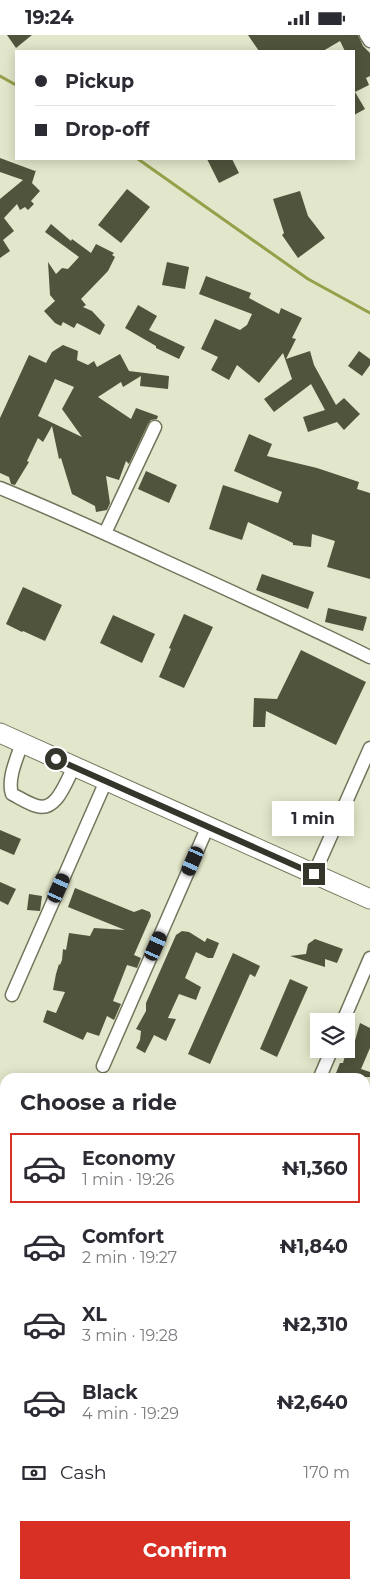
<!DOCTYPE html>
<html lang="en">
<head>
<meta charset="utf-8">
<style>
	:root { --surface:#fff; --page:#f2f2f3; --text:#2b2b33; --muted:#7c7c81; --line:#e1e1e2; --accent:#d93025 }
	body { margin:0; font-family:Montserrat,sans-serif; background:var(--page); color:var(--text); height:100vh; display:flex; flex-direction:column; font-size:19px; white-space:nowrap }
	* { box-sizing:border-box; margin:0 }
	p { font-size:16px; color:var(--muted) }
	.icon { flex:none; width:28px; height:28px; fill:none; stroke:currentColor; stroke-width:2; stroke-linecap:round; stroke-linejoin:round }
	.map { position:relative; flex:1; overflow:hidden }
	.drawer { position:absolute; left:0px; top:1038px; width:370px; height:516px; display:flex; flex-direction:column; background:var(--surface); border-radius:15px 15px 0 0; box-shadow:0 2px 12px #0003 }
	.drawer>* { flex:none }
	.hud { position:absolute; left:15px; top:15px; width:340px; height:110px; border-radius:0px; box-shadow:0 2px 12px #0003; display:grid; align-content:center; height:110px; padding:0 20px; background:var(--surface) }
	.buttons { position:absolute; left:310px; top:978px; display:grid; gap:10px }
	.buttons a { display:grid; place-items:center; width:45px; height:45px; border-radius:0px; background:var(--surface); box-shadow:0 2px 12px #0003; font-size:25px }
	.end { position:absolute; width:22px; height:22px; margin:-11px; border:6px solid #34362b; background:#fff; box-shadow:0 0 0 2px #fff }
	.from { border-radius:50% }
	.bubble { position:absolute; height:35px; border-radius:0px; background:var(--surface); box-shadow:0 2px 12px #0003; font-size:16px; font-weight:700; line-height:35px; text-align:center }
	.car { position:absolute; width:15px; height:30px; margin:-15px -8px; border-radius:6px; box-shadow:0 0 4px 1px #0007; background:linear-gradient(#222 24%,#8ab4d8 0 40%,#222 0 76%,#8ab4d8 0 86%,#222 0) }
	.hud b { display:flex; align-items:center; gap:18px; height:48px; font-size:19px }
	.hud b+b { border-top:1px solid var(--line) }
	.hud i { width:12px; height:12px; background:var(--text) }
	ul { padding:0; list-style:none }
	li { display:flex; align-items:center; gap:15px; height:70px; margin:0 10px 8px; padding:0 10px; border:2px solid transparent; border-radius:0px }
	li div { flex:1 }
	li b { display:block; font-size:19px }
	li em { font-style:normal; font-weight:700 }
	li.selected { border-color:var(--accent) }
	li>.icon { width:45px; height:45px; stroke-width:1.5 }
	h2 { padding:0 20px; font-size:22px; line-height:60px }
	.pay { display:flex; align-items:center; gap:12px; height:55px; padding:0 20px; font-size:19px }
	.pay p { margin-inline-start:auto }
	.cta { display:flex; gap:10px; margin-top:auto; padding:10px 20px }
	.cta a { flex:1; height:58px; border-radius:0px; background:var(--accent); color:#fff; font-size:20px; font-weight:700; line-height:58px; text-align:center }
	.status { display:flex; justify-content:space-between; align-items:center; height:35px; padding:0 25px; background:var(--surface); direction:ltr }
	.status svg { height:14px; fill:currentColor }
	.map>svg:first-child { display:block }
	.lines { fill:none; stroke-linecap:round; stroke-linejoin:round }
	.stream { stroke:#969f49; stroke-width:3 }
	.building { fill:#51543c; fill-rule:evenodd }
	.minor-casing { stroke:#72755c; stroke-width:15 }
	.highway-casing { stroke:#72755c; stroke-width:21 }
	.minor { stroke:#fff; stroke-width:12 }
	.highway { stroke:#fff; stroke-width:19 }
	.route { stroke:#34362b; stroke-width:6 }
</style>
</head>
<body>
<div class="status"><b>19:24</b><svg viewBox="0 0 49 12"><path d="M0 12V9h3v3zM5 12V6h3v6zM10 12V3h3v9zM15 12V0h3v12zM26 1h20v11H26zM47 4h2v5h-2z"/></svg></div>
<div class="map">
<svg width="370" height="1553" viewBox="0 0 370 1553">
	<rect width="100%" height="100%" fill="#e2e6ca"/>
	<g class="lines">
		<g class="stream">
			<path d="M0,41L16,50"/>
			<path d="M138,124L308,244L370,278"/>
		</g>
	</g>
	<g class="building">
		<path d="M7,0H32L16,13Z"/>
		<path d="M248,0H358L363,11L370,18V41L366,43L369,50L355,57L365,74L354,80V16H345L340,6L323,16H259Z"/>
		<path d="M0,123L35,136L36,135L32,148L40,156L31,166L34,169L28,175L25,172L20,175L17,169L4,183L14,196L3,205L10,216L0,223V164L23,145L0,137Z"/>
		<path d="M207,124H232L239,138L219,148Z"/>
		<path d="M127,154L150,172L121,208L98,190Z"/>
		<path d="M300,156L308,181L325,203L298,223L282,200L284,198L273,164Z"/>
		<path d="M51,189L71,206L72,204L91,218L96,209L114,218L112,220L115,222L108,236L81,264L86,270L83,272L92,276L105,290L100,300L77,288L74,293L63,287L61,291L55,288L44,276L55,266L50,260L48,227L56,239L62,233L68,234L79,222L45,197Z"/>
		<path d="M167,227L189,232L185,254L162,250Z"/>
		<path d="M206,241L251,258L249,263L279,279L281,273L302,283L292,303L296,304L286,324L310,316L314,330L336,370L344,363L360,379L344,395L337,387L308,397L303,382L325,375L311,349L274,377L264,364L292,344L283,318L259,348L237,330L229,345L211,335L218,322L201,314L215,284L240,295L247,290L252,279L199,259Z"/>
		<path d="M138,270L157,281L149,295L185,312L179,324L156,313V311L125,293Z"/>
		<path d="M63,310L78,316L77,325L88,330L94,326L97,332L120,319L129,336L169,341L168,354L140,351L141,341L123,352L121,347L98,362L131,384L136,373L158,381L157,384L151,385L148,389L129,429L126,426L119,445L106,441L110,468L107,475L96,477L95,471L72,459L61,423L59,424L52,391L43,407L38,403L27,426L29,427L15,450L11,449L9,442L0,438V383L29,320L46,328L52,317ZM55,344L74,352L62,374L82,402L38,381Z"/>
		<path d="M359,316L370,324V330L362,341L348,331Z"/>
		<path d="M249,399L272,409L267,421L317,433L359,447L357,454L370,458V544L327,532L335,506L312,499L311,512L293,510V508L248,487L242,505L209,494L223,450L278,468L282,457L234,436Z"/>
		<path d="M146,436L177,450L169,468L138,454Z"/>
		<path d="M262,539L314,557L308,574L256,555Z"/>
		<path d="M23,552L62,570L45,606L23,596L22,597L6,589Z"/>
		<path d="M328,573L367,582L363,596L325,587Z"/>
		<path d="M184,579L213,592L184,653L159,642L171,614L169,613Z"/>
		<path d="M113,580L155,599L142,628L100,608Z"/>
		<path d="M301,615L366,647L336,710L266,676L265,692H253L254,663L277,664Z"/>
		<path d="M0,795L21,804L14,820L0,814Z"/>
		<path d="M0,847L16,854L8,870L0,866Z"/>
		<path d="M75,853L134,877L142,874L150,877L151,881L134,920L141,923L137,933L127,930L113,966L121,969L114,985L107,981L99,1001L87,997L83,1005L43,987L47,975L56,978L65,957L53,955L56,939L59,929L60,930L62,925L63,914L66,915L69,898L90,901L94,893L125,895L68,872Z"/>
		<path d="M29,859L42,861L40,876L27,875Z"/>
		<path d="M182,896L189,897L205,907L207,903L219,908L213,923H208L196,917L185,943L201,952L196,965L179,959L168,983L176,984L166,1006L154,1000L145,1018L136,1013L140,1005L141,996L136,994L146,976V968L176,900Z"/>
		<path d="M315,904L343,914L337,928L325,924V932L290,921L306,919L308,909Z"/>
		<path d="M233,918L260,931L255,942L250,939L210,1029L188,1019Z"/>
		<path d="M290,944L308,952L277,1022L260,1014Z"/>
		<path d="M360,988L370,993V1013L361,1034L370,1037V1042H348L336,1038L340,1028H343L345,1021L350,1023Z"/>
	</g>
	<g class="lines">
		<g class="minor-casing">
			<g id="minor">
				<path d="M366,0L370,6"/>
				<path d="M0,453C56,476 111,501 167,527C235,558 303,589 370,622"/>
				<path d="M105,498L155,392"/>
				<path d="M22,708C17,723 7,744 12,759C20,763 29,769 37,771C57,777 66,746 74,732"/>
				<path d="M314,839L370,713"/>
				<path d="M12,960L106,746"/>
				<path d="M343,986L370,923"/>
				<path d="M103,1031L208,791"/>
				<path d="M320,1042L332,1014"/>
				<path d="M0,1111L5,1113"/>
				<path d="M0,1396L5,1398"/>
				<path d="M365,1398L370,1401"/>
				<path d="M365,1530H370"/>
				<path d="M107,1553L108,1549"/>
			</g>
		</g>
		<g class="highway-casing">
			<path id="highway" d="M0,698L370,864"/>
		</g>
		<use href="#minor" class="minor"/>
		<use href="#highway" class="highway"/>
	</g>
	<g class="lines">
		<path class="route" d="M56,724L314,839"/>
	</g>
</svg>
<div class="buttons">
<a><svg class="icon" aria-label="layers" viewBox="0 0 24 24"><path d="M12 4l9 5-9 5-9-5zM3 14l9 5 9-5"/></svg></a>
</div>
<i class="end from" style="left:56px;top:724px"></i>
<i class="end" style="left:314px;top:839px"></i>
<div class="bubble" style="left:272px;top:766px;width:82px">1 min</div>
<i class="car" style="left:193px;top:826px;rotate:204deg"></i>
<i class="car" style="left:59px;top:853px;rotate:24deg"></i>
<i class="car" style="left:156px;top:911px;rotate:24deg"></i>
<div class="hud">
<b><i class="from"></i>Pickup</b>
<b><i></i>Drop-off</b>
</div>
<section class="drawer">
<h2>Choose a ride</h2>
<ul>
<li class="selected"><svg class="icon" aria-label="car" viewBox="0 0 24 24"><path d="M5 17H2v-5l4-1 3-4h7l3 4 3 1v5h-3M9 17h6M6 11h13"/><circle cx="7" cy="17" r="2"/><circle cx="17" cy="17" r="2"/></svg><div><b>Economy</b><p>1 min · 19:26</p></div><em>₦1,360</em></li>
<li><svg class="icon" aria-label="car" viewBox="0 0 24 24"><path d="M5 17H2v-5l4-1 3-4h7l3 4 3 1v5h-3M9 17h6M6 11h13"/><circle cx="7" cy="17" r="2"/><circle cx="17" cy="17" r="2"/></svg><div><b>Comfort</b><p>2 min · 19:27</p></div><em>₦1,840</em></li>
<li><svg class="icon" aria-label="car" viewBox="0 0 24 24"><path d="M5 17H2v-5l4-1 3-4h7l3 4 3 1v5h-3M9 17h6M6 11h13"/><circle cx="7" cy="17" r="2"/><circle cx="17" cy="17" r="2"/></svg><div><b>XL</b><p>3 min · 19:28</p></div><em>₦2,310</em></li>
<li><svg class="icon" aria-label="car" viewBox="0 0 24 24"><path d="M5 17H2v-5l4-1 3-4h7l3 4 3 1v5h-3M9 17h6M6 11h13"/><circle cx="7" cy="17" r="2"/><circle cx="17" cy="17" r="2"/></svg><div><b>Black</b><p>4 min · 19:29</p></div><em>₦2,640</em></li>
</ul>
<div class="pay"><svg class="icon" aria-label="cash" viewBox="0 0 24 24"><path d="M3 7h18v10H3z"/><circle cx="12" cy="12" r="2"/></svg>Cash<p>170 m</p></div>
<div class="cta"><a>Confirm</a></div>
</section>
</div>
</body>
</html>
